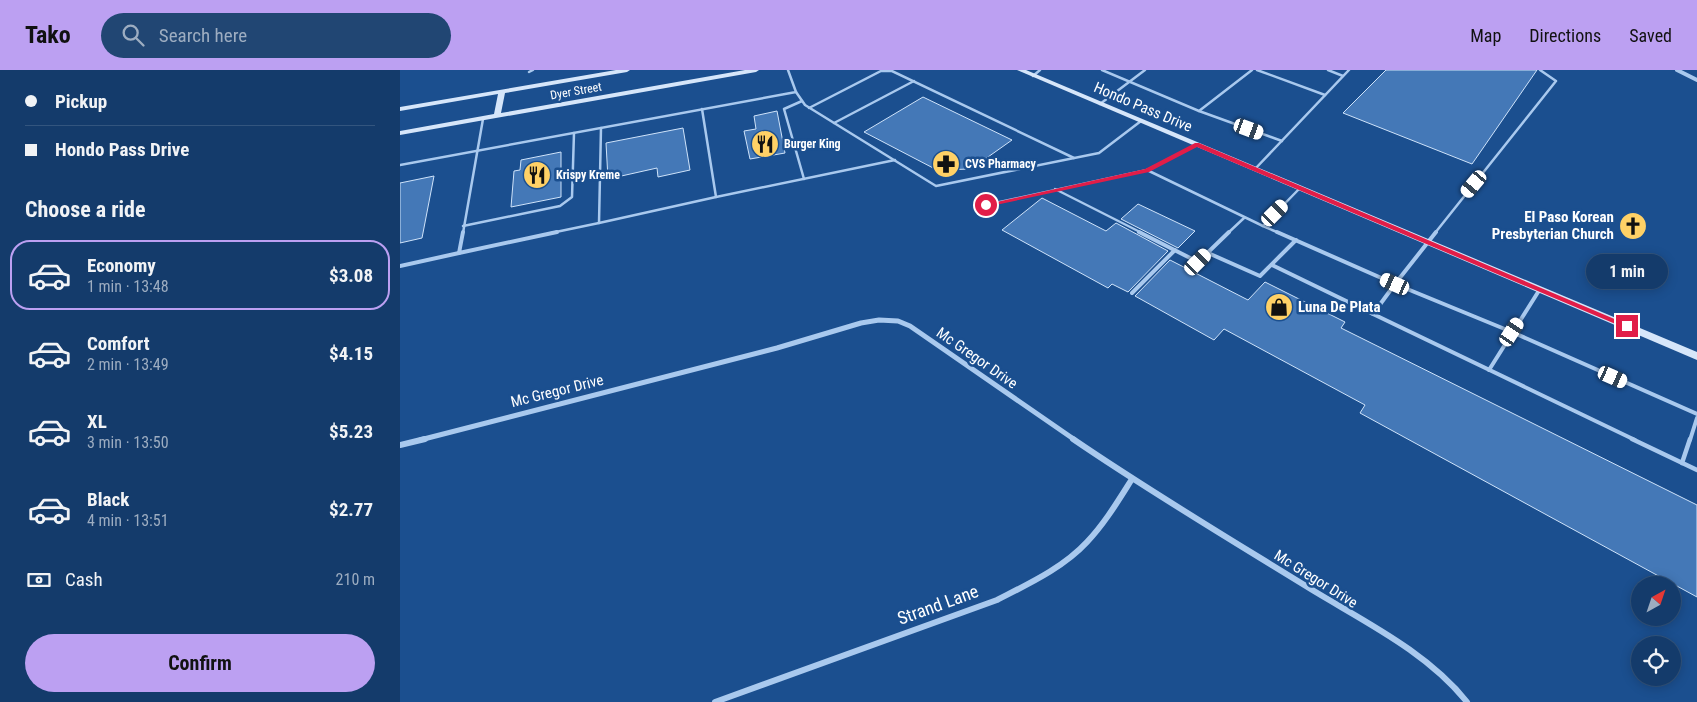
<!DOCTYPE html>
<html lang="en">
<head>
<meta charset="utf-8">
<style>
	:root { --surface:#143b6b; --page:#214673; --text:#f1f3f6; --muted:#9dadc1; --line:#33557e; --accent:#bca0f2 }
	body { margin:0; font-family:"Roboto Condensed",sans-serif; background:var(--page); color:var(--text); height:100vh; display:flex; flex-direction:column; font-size:19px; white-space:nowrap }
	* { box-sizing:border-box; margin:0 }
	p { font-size:16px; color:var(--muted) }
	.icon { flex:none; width:28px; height:28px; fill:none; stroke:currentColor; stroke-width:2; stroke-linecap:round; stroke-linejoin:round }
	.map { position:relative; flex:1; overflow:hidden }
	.sheet { display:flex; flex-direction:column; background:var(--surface); width:400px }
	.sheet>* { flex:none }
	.top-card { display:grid; align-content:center; height:110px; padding:0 25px; background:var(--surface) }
	.needle { width:32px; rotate:40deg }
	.controls { position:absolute; left:1231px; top:506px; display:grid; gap:10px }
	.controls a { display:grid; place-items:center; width:50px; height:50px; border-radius:50%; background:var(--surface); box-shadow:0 2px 12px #0003,0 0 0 1px var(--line); font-size:25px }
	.end { position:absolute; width:22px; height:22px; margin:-11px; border:6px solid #e11d48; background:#fff; box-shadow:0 0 0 2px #fff }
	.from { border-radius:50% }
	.bubble { position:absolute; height:35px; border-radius:18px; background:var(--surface); box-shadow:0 2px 12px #0003,0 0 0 1px var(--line); font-size:16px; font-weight:700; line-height:35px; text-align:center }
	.car { position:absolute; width:15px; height:30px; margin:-15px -8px; border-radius:6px; box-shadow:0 0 4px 1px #0007; background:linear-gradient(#fff 24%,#345 0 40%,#fff 0 76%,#345 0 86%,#fff 0) }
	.top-card b { display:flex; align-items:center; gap:18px; height:48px; font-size:19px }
	.top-card b+b { border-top:1px solid var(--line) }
	.top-card i { width:12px; height:12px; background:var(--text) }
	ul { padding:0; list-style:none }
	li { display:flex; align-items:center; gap:15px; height:70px; margin:0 10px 8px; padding:0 15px; border:2px solid transparent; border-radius:20px }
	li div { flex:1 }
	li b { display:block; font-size:19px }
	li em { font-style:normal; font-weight:700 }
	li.current { border-color:var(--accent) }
	li>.icon { width:45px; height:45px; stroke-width:1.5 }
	h2 { padding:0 25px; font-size:22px; line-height:60px }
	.pay { display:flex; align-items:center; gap:12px; height:55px; padding:0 25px; font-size:19px }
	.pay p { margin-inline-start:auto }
	.button { display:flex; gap:10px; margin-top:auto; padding:10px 25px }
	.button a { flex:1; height:58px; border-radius:30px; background:var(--accent); color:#111; font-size:20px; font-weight:700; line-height:58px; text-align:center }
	header { display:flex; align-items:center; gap:30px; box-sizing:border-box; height:70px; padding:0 25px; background:var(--accent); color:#111 }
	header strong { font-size:24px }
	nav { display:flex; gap:28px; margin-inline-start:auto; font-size:18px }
	.search { width:350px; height:45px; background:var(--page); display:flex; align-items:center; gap:12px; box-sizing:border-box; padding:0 18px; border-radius:28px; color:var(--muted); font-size:19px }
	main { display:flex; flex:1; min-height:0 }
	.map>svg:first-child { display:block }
	.building { fill:#4478b7; stroke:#cfe3fa }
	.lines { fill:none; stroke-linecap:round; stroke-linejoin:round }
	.lane-far2 { stroke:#a9c9ee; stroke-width:2.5 }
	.lane-far1 { stroke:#a9c9ee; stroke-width:4 }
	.lane { stroke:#a9c9ee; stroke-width:4.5 }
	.street-far2 { stroke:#a9c9ee; stroke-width:4 }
	.street-far1 { stroke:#a9c9ee; stroke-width:5 }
	.street { stroke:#a9c9ee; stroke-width:6 }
	.secondary { fill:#d6e6fa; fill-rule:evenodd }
	.route { fill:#e11d48 }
	.labels { text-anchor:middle; stroke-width:5; stroke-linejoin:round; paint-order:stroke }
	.far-street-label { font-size:12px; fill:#fff; stroke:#1b4f8f }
	.far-poi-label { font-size:12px; font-weight:bold; fill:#fff; stroke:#1b4f8f; text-anchor:start }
	.street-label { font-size:15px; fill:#fff; stroke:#1b4f8f }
	.poi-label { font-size:15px; font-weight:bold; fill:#fff; stroke:#1b4f8f; text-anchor:end }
	.near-street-label { font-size:18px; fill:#fff; stroke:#1b4f8f }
</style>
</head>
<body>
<header>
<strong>Tako</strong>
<div class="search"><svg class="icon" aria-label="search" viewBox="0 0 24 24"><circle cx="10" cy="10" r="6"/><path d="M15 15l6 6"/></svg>Search here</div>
<nav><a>Map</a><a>Directions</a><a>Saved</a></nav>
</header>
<main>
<section class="sheet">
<div class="top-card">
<b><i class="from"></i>Pickup</b>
<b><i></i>Hondo Pass Drive</b>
</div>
<h2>Choose a ride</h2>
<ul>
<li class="current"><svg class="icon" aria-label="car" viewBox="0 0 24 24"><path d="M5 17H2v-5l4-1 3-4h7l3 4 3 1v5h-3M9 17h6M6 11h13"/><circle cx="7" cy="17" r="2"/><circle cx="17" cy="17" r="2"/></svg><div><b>Economy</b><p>1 min · 13:48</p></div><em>$3.08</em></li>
<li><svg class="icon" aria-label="car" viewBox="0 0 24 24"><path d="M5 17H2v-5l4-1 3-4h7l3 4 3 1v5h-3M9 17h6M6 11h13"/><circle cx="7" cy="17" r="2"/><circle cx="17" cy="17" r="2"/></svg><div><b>Comfort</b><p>2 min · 13:49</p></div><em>$4.15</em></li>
<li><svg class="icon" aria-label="car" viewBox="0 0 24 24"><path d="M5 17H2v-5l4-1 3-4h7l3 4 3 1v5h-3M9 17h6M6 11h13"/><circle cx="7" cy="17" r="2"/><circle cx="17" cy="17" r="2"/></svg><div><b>XL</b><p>3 min · 13:50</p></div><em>$5.23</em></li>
<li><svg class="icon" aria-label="car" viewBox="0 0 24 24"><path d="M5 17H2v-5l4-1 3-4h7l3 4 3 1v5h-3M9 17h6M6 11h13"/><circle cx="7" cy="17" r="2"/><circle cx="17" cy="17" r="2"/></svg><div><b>Black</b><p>4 min · 13:51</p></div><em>$2.77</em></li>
</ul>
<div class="pay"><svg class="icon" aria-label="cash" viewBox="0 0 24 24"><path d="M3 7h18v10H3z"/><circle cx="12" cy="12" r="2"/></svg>Cash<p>210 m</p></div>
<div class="button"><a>Confirm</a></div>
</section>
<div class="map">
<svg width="1297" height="632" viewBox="0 0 1297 632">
	<rect width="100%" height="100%" fill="#1b4f8f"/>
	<g class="building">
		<path d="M986,0H1137L1072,94L943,43Z"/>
		<path d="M523,27L612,70L571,99L537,100L464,62Z"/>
		<path d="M377,41L385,83L350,89L344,61L356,59L354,46Z"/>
		<path d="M283,58L290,100L258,107L257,98L208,109L206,73Z"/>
		<path d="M161,82V127L111,137L114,101L120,100L121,90Z"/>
		<path d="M34,106L22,168L0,173V113Z"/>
		<path d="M642,128L706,161L716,153L768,181L728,222L712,214L708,218L602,160Z"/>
		<path d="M738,134L795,161L778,178L721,149Z"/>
		<path d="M770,190L848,230L865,212L945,252L941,258L1297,435V527L960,343L965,335L824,259L814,270L735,226Z"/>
	</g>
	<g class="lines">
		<g class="lane-far2">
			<path d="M702,0L799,41L852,0"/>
			<path d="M857,0L925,25"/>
			<path d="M928,0L943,6"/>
			<path d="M129,2L133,0"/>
			<path d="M633,6L640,0"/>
			<path d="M396,22L405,35L536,116L699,83L741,51"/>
			<path d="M402,31L384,39L404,109"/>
			<path d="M700,34L745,0"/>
			<path d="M409,38L481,1H492L674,88"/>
			<path d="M302,39L316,127L495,90"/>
			<path d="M799,41L882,71"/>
			<path d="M434,53L514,11"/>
			<path d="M201,58L199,153L316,127"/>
			<path d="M797,75L747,100L863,156L900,118"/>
			<path d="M0,95L396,22L388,0"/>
			<path d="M855,99L949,0"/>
			<path d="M655,119L742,163"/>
			<path d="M586,135L747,100"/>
			<path d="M63,156L160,136L172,127L174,63"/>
			<path d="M863,156L879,163"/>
			<path d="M63,163L83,49"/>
			<path d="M151,163L199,153"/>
			<path d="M828,163L844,148"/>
			<path d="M1035,163L1156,11L1140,0"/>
		</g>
		<g class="lane-far1">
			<path d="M63,162L59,183L157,162"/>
			<path d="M739,162L798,192L829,162"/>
			<path d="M877,162L995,214L1036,162"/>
			<path d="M808,183L860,206L896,170"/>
			<path d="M872,195L973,244"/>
			<path d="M0,196L59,183"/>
			<path d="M732,223L775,180"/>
			<path d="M1089,300L1140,219"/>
			<path d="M1235,370L973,244L995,214L1112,262L1297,344"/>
			<path d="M1290,370L1297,348"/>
		</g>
		<g class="lane">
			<path d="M1232,369L1297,400"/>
			<path d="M1282,393L1290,369"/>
		</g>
		<path class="street-far2" d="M1277,0L1297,10"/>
		<path class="street-far1" d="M20,370L377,278L461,253L479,250L498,251L510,256L675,370"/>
		<g class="street">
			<path d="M673,369C752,423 833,471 914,521C967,553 1028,583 1067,632"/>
			<path d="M0,375L25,369"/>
			<path d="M315,632L597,530C628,514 663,498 687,472C705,453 718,431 732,409"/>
		</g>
		<g class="secondary">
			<path d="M216,0H230L227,2L105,23L101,43L345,0H359L356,2L0,65V61L94,44L98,24L0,41V37Z"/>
			<path d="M617,0H626L1297,282V290Z"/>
		</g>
	</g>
	<path class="route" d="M795,73H799L1231,256L1227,259L1225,258L797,77L749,102L586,137L583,135L745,99Z"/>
	<defs>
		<g id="restaurant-disc" transform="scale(1.4375)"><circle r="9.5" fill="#ffd166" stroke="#1b4f8f"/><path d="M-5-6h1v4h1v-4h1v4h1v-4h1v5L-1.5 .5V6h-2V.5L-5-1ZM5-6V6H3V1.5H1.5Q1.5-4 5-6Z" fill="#111"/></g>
		<g id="pharmacy-disc" transform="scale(1.4375)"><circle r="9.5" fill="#ffd166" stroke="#1b4f8f"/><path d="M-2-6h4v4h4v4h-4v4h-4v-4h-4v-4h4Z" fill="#111"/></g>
		<g id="church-disc" transform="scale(1.4375)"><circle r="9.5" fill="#ffd166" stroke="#1b4f8f"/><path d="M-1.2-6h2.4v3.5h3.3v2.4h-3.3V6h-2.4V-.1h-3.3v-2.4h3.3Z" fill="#111"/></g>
		<g id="shop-disc" transform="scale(1.4375)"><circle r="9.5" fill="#ffd166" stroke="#1b4f8f"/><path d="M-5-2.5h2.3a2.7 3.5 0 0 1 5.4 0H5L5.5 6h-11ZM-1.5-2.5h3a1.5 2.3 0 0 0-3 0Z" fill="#111"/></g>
	</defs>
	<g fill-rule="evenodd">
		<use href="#restaurant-disc" x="365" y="74"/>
		<use href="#pharmacy-disc" x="546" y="94"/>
		<use href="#restaurant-disc" x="137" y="105"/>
		<use href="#church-disc" x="1233" y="156"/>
		<use href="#shop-disc" x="879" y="237"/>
	</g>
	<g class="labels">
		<g class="far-street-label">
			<text transform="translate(176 21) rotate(-10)" y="4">Dyer Street</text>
		</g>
		<g class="far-poi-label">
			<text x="384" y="78">Burger King</text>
			<text x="565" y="98">CVS Pharmacy</text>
			<text x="156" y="109">Krispy Kreme</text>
		</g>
		<g class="street-label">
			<text transform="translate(743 37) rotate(23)" y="5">Hondo Pass Drive</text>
			<text transform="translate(577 288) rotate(35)" y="5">Mc Gregor Drive</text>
			<text transform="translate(157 321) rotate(-14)" y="5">Mc Gregor Drive</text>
			<text transform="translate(916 509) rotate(32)" y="5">Mc Gregor Drive</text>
		</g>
		<g class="poi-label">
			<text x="1214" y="152">El Paso Korean<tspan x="1214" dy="17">Presbyterian Church</tspan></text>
			<text x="898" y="242" text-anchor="start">Luna De Plata</text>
		</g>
		<g class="near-street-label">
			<text transform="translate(538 535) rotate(-20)" y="6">Strand Lane</text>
		</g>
	</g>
</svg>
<div class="controls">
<a><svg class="needle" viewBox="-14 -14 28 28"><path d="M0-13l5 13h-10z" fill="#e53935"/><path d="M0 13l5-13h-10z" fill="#9dadc1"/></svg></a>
<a><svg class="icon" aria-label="locate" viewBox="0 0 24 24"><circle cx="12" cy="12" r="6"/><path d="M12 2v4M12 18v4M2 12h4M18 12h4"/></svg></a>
</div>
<i class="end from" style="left:586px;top:135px"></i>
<i class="end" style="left:1227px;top:256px"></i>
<div class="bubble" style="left:1186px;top:184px;width:82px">1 min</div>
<i class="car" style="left:849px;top:59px;rotate:110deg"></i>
<i class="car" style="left:1074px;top:114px;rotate:220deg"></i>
<i class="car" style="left:875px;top:143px;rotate:45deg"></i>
<i class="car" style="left:798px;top:192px;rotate:45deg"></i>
<i class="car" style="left:995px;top:214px;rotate:294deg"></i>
<i class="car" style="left:1112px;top:262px;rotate:33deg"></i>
<i class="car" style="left:1213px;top:307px;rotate:114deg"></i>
</div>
</main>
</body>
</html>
